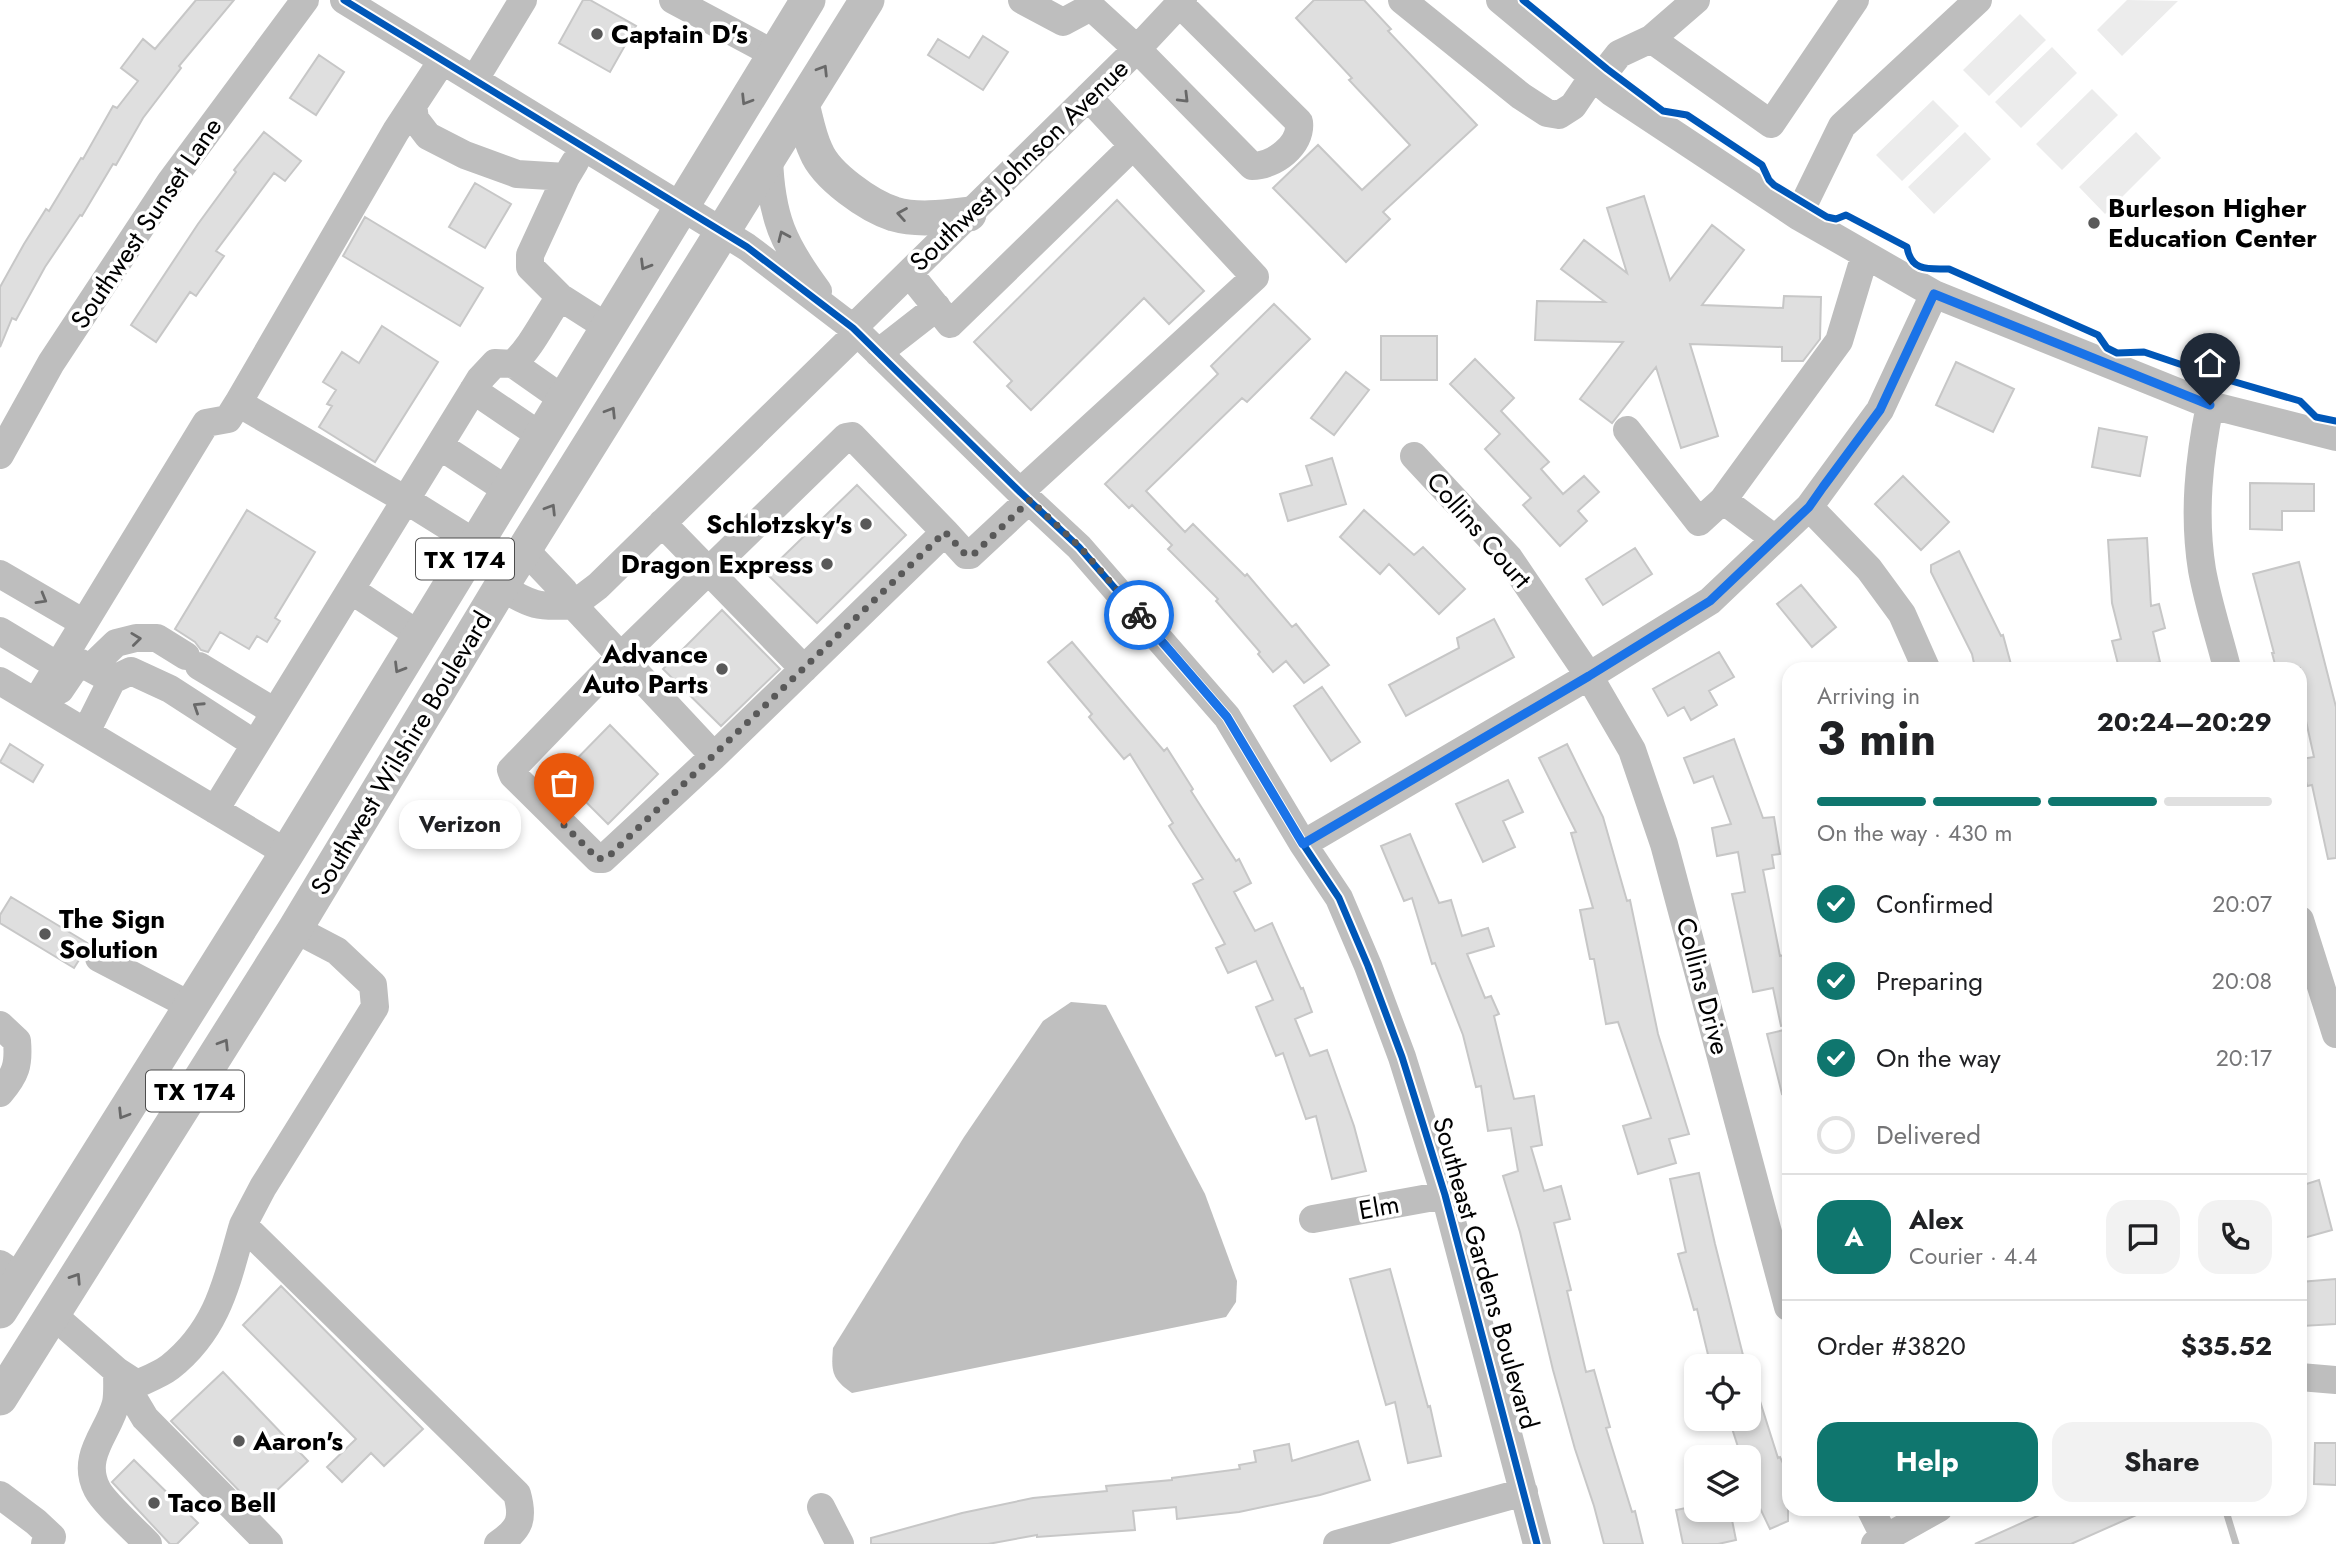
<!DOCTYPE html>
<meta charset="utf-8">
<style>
:root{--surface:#fff;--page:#f2f2f2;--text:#202124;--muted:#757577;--line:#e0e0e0;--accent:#0f766e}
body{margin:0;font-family:Jost,sans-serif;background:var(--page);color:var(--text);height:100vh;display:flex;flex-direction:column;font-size:26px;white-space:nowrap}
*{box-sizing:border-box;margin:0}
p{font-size:23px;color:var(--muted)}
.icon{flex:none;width:38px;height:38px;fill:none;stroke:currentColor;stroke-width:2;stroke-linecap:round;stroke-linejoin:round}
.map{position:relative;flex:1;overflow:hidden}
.details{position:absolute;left:1782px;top:662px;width:525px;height:854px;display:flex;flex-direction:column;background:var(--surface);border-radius:21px;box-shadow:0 4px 10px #0003}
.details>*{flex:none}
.tools{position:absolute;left:1684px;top:1354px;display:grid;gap:14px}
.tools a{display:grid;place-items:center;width:77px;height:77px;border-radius:14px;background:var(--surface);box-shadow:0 4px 10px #0003;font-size:35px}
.pin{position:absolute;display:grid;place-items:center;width:60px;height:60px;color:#fff;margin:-72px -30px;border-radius:50% 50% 50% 0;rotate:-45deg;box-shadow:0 0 7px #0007}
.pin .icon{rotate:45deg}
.courier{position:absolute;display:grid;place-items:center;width:70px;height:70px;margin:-35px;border:5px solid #1a73e8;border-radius:50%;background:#fff;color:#222;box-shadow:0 2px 9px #0007}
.bubble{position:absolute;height:49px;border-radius:21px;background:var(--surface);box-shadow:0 4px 10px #0003;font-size:23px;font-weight:700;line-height:49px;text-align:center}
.summary em{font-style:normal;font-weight:700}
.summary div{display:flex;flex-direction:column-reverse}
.summary{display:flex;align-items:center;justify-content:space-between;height:119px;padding:0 35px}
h1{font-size:46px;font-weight:700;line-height:52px}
.bar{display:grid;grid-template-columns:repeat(4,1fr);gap:10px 7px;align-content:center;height:84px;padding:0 35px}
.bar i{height:9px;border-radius:5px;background:var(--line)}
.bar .current{background:var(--accent)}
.bar p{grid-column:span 4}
.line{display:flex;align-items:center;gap:18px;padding:0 35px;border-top:2px solid var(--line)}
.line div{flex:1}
.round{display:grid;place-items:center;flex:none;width:74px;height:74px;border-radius:21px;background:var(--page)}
ol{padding:0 35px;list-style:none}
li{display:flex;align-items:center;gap:21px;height:77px}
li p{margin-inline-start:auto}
li .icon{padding:7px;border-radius:50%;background:var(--accent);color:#fff;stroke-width:4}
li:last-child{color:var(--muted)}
li i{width:38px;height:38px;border:4px solid var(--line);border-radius:50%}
.action{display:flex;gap:14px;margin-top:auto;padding:14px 35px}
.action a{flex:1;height:80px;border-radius:21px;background:var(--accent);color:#fff;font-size:28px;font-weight:700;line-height:80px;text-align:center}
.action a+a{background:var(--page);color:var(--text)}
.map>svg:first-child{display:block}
</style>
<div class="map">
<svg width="2336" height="1544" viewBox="0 0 2336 1544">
<rect width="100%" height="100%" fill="#fff"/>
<!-- green -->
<path fill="#ececec" d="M2127,0L2178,1L2122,56L2097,30Z
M2020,14L2046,40L1989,96L1963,70Z
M2052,47L2077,73L2021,128L1995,102Z
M2092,89L2118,115L2062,170L2036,144Z
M1933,100L1959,126L1902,181L1876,155Z
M1965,132L1991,159L1934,214L1908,187Z
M2136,132L2161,158L2105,214L2079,187Z"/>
<!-- water -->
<path fill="#bfbfbf" d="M1071,1002L1106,1005L1205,1194L1237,1281L1236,1302L1226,1317L852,1393C832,1379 831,1372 833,1348L964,1137L1043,1021Z"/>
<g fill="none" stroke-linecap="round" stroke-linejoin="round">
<!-- stream -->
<path stroke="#bfbfbf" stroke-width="7" d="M2225,1508L2236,1544"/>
</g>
<!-- building -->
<path fill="#dfdfdf" stroke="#c7c7c7" stroke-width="2" d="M196,0H234L179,66L181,68L143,118L116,165L113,164L82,216L80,215L45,267L16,320L12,318L0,347V287L24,244L46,209L49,211L81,158L83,159L113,106L117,108L138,81L121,68L143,39L155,49Z
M583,0H590L636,26L610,72L559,43Z
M1314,0H1364L1391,29L1388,31L1477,125L1383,212L1390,219L1346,262L1273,188L1318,145L1362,190L1410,145L1349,80L1352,78L1296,18Z
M983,36L1008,52L983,90L928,55L938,39L969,58Z
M319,55L344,72L316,115L290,98Z
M264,132L301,161L285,181L274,173L216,251L224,256L196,296L190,292L156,342L131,325L198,224L236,172L234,170Z
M475,183L511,204L485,248L449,227Z
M1644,196L1670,280L1712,225L1744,250L1702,305L1783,308L1784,296L1821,297L1820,339L1803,361H1782V347L1690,344L1718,436L1681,448L1656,367L1612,423L1580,399L1623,342L1535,340L1537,301L1605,302L1561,269L1584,240L1627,273L1607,208Z
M1117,200L1204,291L1169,324L1144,298L1031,410L1007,386L1012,381L974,342Z
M365,217L483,288L460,326L343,256Z
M1274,304L1310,339L1247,402L1242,398L1146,491L1185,532L1193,524L1245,576L1247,574L1292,627L1296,624L1329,665L1304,683L1286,661L1273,672L1258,654L1260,652L1216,601L1218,599L1168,549L1172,545L1132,505L1129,508L1105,484L1218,374L1211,366Z
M382,326L438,362L375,462L319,427L332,406L327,404L336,390L323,382L342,352L359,363Z
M1381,336H1437V380H1381Z
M1475,359L1514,398L1501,411L1549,462L1541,469L1563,494L1584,476L1599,492L1578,511L1587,521L1560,546L1523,505L1531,498L1485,449L1500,434L1450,384Z
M1956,362L2014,389L1993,432L1936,405Z
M1346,372L1369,390L1334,435L1311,418Z
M2099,428L2147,437L2140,476L2092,467Z
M1332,458L1346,504L1288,521L1280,494L1312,485L1306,466Z
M1903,476L1949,522L1921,550L1875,504Z
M2250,483L2314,484V511H2282V530L2250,529Z
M857,485L906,535L817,623L766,573Z
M247,510L315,552L275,618L280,621L267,642L257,636L249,649L220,632L208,652L201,650L195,642L175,629Z
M1364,510L1414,555L1423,547L1465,589L1439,614L1389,564L1380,574L1340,537Z
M2147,538L2151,606L2159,604L2165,628L2153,632L2160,662L2133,668H2119L2112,641L2121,639L2112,603L2108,540Z
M1635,548L1652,574L1603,605L1586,579Z
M1959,551L2001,636L2003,635L2012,668H1975L1972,654L1931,572V565Z
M2299,562L2336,707V858L2328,859L2312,785L2307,786L2301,759L2314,757L2300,694V668H2276L2272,653H2274L2253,574Z
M1801,585L1836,627L1812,647L1777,604Z
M722,610L780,669L721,726L663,669Z
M1494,619L1514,657L1406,716L1389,685L1459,648L1457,638Z
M1072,642L1164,751L1167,748L1193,789L1191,791L1236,861L1239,859L1251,883L1234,892L1255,931L1272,923L1301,989L1303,988L1312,1012L1295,1019L1310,1056L1327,1050L1354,1126L1366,1171L1332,1179L1316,1116L1306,1119L1283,1053L1276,1056L1256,1007L1273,1000L1256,961L1228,973L1216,948L1225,944L1193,884L1203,879L1169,826L1173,823L1130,754L1124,759L1089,717L1092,714L1048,662Z
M1719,652L1734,677L1709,691L1717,705L1691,720L1684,707L1668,716L1653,689Z
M1322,687L1360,742L1331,761L1294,706Z
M610,725L658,774L608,824L560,776Z
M1734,739L1763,818L1774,817L1780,854L1772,855L1774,868L1763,870L1780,956L1788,954V1025L1781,1026L1773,988L1753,992L1732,894L1745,892L1738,852L1717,856L1712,828L1731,824L1713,776L1694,783L1684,758Z
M10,744L43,765L33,782L0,762Z
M1567,744L1603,817L1627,901L1630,900L1658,1034L1689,1134L1669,1139L1676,1163L1638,1174L1623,1126L1651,1118L1618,1022L1606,1024L1594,959H1590L1580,910L1593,908L1571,833L1576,832L1539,758Z
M1508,780L1523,812L1503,821L1515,847L1483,862L1456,804Z
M1410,834L1439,903L1451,900L1462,936L1488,928L1494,946L1467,954L1485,998L1491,996L1499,1014L1494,1016L1514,1099L1534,1096L1542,1145L1531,1147L1544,1191L1561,1186L1570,1219L1554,1223L1571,1290L1567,1291L1586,1372L1594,1370L1610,1427L1606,1428L1632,1512L1635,1511L1643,1544H1604L1594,1506L1575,1449L1553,1370L1520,1232L1503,1176L1518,1171L1511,1128L1488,1131L1481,1086L1476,1087L1463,1035L1435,963L1432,964L1412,898L1404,901L1381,846Z
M11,897L89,944L74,968L0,923V915Z
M1788,1029V1093L1782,1094L1767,1034Z
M1699,1173L1715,1244L1746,1367H1711L1697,1309L1694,1310L1678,1254L1686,1252L1670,1179Z
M2319,1180L2332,1230L2300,1239V1186Z
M1390,1269L1428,1407L1430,1406L1441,1456L1408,1463L1395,1402L1386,1405L1350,1279Z
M2336,1279V1324L2302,1326L2300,1282Z
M281,1286L423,1429L384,1466L371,1453L342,1482L327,1467L356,1439L243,1325Z
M223,1372L308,1461L257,1509L171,1421Z
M1748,1376H1752L1778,1458L1780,1457L1788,1474V1521L1770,1529L1748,1483V1447L1739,1450L1729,1419H1748Z
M1358,1441L1370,1480L1320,1495L1239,1512L1177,1519L1176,1507L1133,1511L1135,1530L1037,1537V1535L988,1544H871V1538L962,1513L1033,1498L1107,1491L1106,1486L1172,1480V1478L1240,1469L1239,1465L1256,1462L1254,1451L1289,1444L1292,1461Z
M2315,1443H2336V1485L2314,1484Z
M134,1460L198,1523L177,1544H170L112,1482Z
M1696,1506V1510H1730L1736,1540L1718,1544H1683L1676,1510Z
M2055,1508H2152L2071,1544H1975Z"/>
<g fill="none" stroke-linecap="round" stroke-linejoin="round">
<!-- minor -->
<path stroke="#bebebe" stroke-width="28" d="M344,0L747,247L853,328L1020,492L1079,547L1227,717L1303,844L1339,898L1368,966L1402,1057L1445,1195L1537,1544
M673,0L774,54
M1022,0L1063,22L1091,7L1137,49L1252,166C1274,166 1302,145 1299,122L1180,4
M1402,0L1521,96L1547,113L1559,115L1573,106L1592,78
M1500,0L1611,92L1798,216L1934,294L2210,405L2336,437
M1651,39L1771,124L1855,0
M475,79L523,0
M1597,82L1619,54L1651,39L1696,0
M413,105L415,119L428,136L465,155L517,174L566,177L575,162
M769,158C771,217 783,244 818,291
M1798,216L1842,126L1978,0
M909,273L950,324L1133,146
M560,297L607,327
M853,328L1137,49L1183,0
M878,353L937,307
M513,364L563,399
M473,390L541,436
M238,403L406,500L475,543
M2210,405C2199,459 2193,514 2202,570C2208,603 2219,636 2227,668
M1627,430L1699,522L1723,500
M440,446L507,490
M0,455L51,363L171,181L305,0
M1414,456L1509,558L1589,676L1632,750L1664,844L1788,1307
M1020,492L1255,277L1088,97
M1809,507L1869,569L1902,614L1926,668
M662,523L804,669
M945,532L966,555H970L1029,500
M1775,539L1723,500L1839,341L1865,255
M0,574L84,623
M501,587C530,605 539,608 573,605L564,591L525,550
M351,590L419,635
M0,631L58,666
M199,666L275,712
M91,667L116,643L136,638H157L186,656
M112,680L131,671L170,689L255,744
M0,681L287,853
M60,690L79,662L112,680L86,732
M36,702L206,423L228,419L238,403L396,131L442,61
M714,756L603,859H598L513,775L511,770L621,656L846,437L852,436L945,532L714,756L573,605L598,586L858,332
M215,810L480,379L495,363L513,364C533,345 544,319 560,297L530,267V255L566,177
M1303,844L1589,676L1710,601L1809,507L1880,410L1934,294
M2300,920L2336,1034
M295,929L337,951L373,985L375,1007L263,1187L243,1225L517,1494C524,1519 520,1529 498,1544
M99,958L191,1006
M0,1025L17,1041C19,1065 16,1074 0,1093
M1313,1219L1445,1195
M0,1264L20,1278
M53,1315L117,1371L137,1384C148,1379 161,1374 170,1367C219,1328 227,1280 243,1225
M117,1371L145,1418L269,1544
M117,1371C117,1381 118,1393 116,1403C109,1432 80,1456 97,1489C104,1503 136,1531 148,1544
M2300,1377L2336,1380
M0,1495L36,1522L52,1537L45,1544
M821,1507L840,1544
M1870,1508L1885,1538
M1337,1544L1524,1492
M1875,1544L1939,1508"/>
<!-- major -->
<path stroke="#bebebe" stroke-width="35" d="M802,104C806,119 809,137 816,151C826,176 869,206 894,214C918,221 945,217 969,214
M0,1311L287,853L808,0
M0,1398L295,929L501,587L867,0"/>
<!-- cycleway casing -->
<g stroke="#fff" stroke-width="11">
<path id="cycleway" d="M344,0L747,247L853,328L1020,492L1079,547L1227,717L1303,844L1339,898L1368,966L1402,1057L1445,1195L1537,1544
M1523,0L1607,69L1663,111L1687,115L1762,165L1769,180L1774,185L1827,217L1836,219L1846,215L1907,247C1911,272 1929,269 1949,269L2098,335L2107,348L2117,353L2144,352L2218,377L2300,401L2316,417L2336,421"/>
</g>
<!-- cycleway -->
<use href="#cycleway" stroke="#0057b8" stroke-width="7"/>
</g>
<!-- one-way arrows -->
<defs><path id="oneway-chevron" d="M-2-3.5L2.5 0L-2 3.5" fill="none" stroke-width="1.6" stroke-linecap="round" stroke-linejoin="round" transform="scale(1.75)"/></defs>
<g stroke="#686868">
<use href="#oneway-chevron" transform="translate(823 70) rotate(-58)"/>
<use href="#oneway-chevron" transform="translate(1184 98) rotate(45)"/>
<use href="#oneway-chevron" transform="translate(746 100) rotate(122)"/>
<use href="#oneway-chevron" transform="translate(902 214) rotate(-170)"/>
<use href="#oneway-chevron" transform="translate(783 236) rotate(-114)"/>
<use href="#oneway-chevron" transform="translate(645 265) rotate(121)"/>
<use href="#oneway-chevron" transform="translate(611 412) rotate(-58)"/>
<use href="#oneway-chevron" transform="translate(551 509) rotate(-58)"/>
<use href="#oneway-chevron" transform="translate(42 599) rotate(30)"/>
<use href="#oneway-chevron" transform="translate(136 639) rotate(-7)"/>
<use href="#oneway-chevron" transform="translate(399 668) rotate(121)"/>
<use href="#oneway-chevron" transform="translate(198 707) rotate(-147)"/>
<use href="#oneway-chevron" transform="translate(224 1044) rotate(-58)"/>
<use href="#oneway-chevron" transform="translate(123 1114) rotate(122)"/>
<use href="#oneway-chevron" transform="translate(76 1278) rotate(-57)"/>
</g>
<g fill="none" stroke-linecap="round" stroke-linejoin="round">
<!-- done -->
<path stroke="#595959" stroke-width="7" stroke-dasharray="0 12.6" d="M564,825L598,859L608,857L945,532L966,555L974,554L1030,500L1080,547L1139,615"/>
<!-- route -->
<path stroke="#1a73e8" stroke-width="9" d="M1139,615L1227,717L1303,844L1589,676L1710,601L1809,507L1823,487L1880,410L1934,294L2210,405"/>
</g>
<!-- markers -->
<g fill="#595959" stroke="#fff" stroke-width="2.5">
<circle cx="597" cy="34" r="7"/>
<circle cx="2094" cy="223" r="7"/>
<circle cx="866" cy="524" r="7"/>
<circle cx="827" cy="564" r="7"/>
<circle cx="722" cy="669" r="7"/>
<circle cx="45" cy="934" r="7"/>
<circle cx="239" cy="1441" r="7"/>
<circle cx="154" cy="1503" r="7"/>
</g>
<g text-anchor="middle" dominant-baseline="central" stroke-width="7" stroke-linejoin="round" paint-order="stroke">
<!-- shield labels -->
<g fill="#fff" stroke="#4c4c4c" stroke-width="2">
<rect x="416" y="538.5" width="98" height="41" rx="5"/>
<rect x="146" y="1070.5" width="98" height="41" rx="5"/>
</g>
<g font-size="24" font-weight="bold" fill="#000">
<text x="465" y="559">TX 174</text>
<text x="195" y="1091">TX 174</text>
</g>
<!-- poi labels -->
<g font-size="26" font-weight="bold" fill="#000" stroke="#fff" text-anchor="start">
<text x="611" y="34">Captain D's</text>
<text x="2108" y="208">Burleson Higher<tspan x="2108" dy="30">Education Center</tspan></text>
<text x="852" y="524" text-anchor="end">Schlotzsky's</text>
<text x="813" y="564" text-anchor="end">Dragon Express</text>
<text x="708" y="654" text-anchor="end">Advance<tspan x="708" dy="30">Auto Parts</tspan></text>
<text x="59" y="919">The Sign<tspan x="59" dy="30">Solution</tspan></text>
<text x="253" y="1441">Aaron's</text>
<text x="168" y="1503">Taco Bell</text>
</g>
<!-- street labels -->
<g font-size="26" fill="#000" stroke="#fff">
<text transform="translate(1019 165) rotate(-44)">Southwest Johnson Avenue</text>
<text transform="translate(146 223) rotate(-56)">Southwest Sunset Lane</text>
<text transform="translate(1479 530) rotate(49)">Collins Court</text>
<text transform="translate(401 753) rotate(-59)">Southwest Wilshire Boulevard</text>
<text transform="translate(1703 986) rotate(75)">Collins Drive</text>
<text transform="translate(1379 1207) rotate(-10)">Elm</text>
<text transform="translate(1486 1273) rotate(74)">Southeast Gardens Boulevard</text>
</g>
</g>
</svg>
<div class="tools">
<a><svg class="icon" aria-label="locate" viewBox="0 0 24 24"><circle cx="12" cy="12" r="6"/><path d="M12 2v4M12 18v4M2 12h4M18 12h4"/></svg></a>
<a><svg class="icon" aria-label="layers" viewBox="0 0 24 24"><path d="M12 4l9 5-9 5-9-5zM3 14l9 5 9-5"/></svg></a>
</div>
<div class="pin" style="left:564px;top:825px;background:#ea580c"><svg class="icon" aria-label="bag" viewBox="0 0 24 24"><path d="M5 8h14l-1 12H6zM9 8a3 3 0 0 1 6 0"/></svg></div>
<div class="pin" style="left:2210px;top:405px;background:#1f2937"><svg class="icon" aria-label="home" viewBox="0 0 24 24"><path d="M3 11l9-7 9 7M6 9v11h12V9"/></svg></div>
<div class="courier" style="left:1139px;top:615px"><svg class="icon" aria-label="bike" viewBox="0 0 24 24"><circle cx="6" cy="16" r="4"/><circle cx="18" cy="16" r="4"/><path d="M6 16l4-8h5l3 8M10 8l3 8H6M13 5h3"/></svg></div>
<div class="bubble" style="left:399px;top:800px;width:122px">Verizon</div>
<section class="details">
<div class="summary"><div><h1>3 min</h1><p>Arriving in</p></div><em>20:24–20:29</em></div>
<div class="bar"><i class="current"></i><i class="current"></i><i class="current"></i><i></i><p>On the way · 430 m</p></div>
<ol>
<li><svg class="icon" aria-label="check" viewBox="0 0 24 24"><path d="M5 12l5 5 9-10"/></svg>Confirmed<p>20:07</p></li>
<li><svg class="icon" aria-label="check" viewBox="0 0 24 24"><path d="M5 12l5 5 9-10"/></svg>Preparing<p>20:08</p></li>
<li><svg class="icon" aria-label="check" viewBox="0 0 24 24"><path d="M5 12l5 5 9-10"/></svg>On the way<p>20:17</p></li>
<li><i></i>Delivered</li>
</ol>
<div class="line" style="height:126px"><b class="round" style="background:var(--accent);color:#fff">A</b><div><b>Alex</b><p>Courier · 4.4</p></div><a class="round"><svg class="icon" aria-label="chat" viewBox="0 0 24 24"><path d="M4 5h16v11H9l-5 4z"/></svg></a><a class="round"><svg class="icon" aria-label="phone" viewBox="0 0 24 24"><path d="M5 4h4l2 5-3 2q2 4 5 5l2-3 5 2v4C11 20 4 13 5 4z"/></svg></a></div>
<div class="line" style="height:91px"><div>Order #3820</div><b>$35.52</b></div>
<div class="action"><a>Help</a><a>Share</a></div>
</section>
</div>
